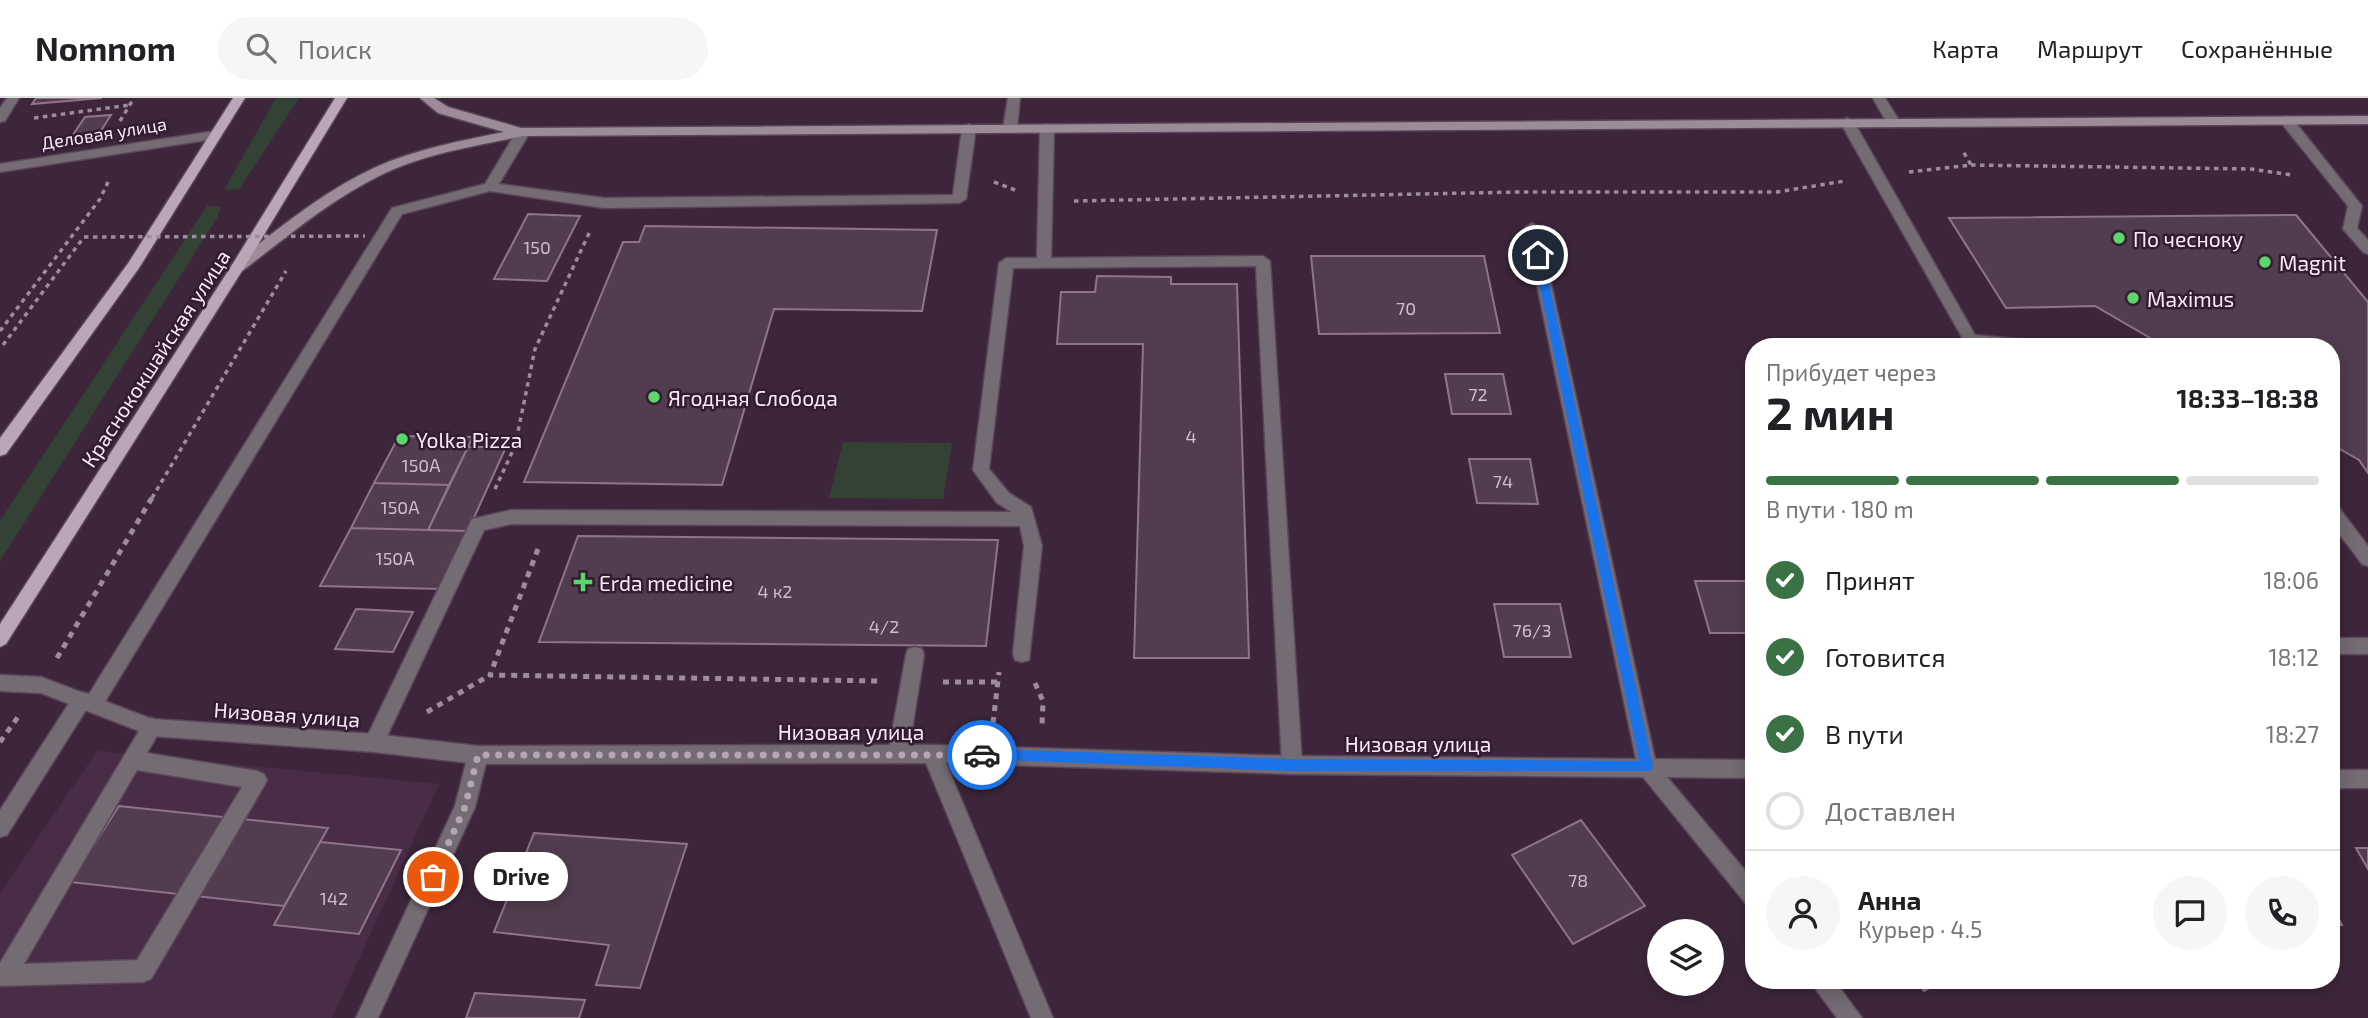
<!DOCTYPE html>
<html lang="ru">
<meta charset="utf-8">
<style>
:root{--surface:#fff;--page:#f6f6f6;--text:#202124;--muted:#757577;--line:#e0e0e0;--accent:#3b7245}
body{margin:0;font-family:"Exo 2",sans-serif;background:var(--page);color:var(--text);height:100vh;display:flex;flex-direction:column;font-size:26px;white-space:nowrap}
*{box-sizing:border-box;margin:0}
p{font-size:23px;color:var(--muted)}
.icon{flex:none;width:38px;height:38px;fill:none;stroke:currentColor;stroke-width:2;stroke-linecap:round;stroke-linejoin:round}
.map{position:relative;flex:1;overflow:hidden}
.drawer{position:absolute;left:1745px;top:240px;width:595px;height:651px;display:flex;flex-direction:column;background:var(--surface);border-radius:28px;box-shadow:0 4px 18px #0003}
.drawer>*{flex:none}
.controls{position:absolute;left:1647px;top:821px;display:grid;gap:14px}
.controls a{display:grid;place-items:center;width:77px;height:77px;border-radius:50%;background:var(--surface);box-shadow:0 4px 18px #0003;font-size:35px}
.pin{position:absolute;display:grid;place-items:center;width:60px;height:60px;color:#fff;margin:-30px;border:4px solid #fff;border-radius:50%;box-shadow:0 2px 7px #0007}
.courier{position:absolute;display:grid;place-items:center;width:70px;height:70px;margin:-35px;border:5px solid #1a73e8;border-radius:50%;background:#fff;color:#222;box-shadow:0 2px 9px #0007}
.bubble{position:absolute;height:49px;border-radius:24px;background:var(--surface);box-shadow:0 4px 18px #0003;font-size:23px;font-weight:700;line-height:49px;text-align:center}
.head em{font-style:normal;font-weight:700}
.head div{display:flex;flex-direction:column-reverse}
.head{display:flex;align-items:center;justify-content:space-between;height:119px;padding:0 21px}
h1{font-size:46px;font-weight:700;line-height:52px}
.bar{display:grid;grid-template-columns:repeat(4,1fr);gap:10px 7px;align-content:center;height:84px;padding:0 21px}
.bar i{height:9px;border-radius:5px;background:var(--line)}
.bar .on{background:var(--accent)}
.bar p{grid-column:span 4}
.line{display:flex;align-items:center;gap:18px;padding:0 21px;border-top:2px solid var(--line)}
.line div{flex:1}
.round{display:grid;place-items:center;flex:none;width:74px;height:74px;border-radius:37px;background:var(--page)}
ol{padding:0 21px;list-style:none}
li{display:flex;align-items:center;gap:21px;height:77px}
li p{margin-inline-start:auto}
li .icon{padding:7px;border-radius:50%;background:var(--accent);color:#fff;stroke-width:4}
li:last-child{color:var(--muted)}
li i{width:38px;height:38px;border:4px solid var(--line);border-radius:50%}
header{display:flex;align-items:center;gap:42px;box-sizing:border-box;height:98px;padding:0 35px;background:var(--surface);border-bottom:2px solid var(--line)}
header strong{font-size:33px}
nav{display:flex;gap:38px;margin-inline-start:auto;font-size:24px}
.search{width:490px;height:63px;background:var(--page);display:flex;align-items:center;gap:18px;box-sizing:border-box;padding:0 24px;border-radius:38px;color:var(--muted);font-size:26px}
.map>svg:first-child{display:block}
</style>
<header>
<strong>Nomnom</strong>
<div class="search"><svg class="icon" aria-label="search" viewBox="0 0 24 24"><circle cx="10" cy="10" r="6"/><path d="M15 15l6 6"/></svg>Поиск</div>
<nav><a>Карта</a><a>Маршрут</a><a>Сохранённые</a></nav>
</header>
<div class="map">
<svg width="2368" height="920" viewBox="0 0 2368 920">
<rect width="100%" height="100%" fill="#3d263b"/>
<!-- built -->
<path fill="#492d47" d="M97,653L439,686L332,920H0V796Z"/>
<!-- green -->
<path fill="#344135" d="M276,0H299L239,91L224,92Z
M207,108L221,109L217,120L0,463V423Z
M843,344L952,345L943,401L829,400Z"/>
<!-- building -->
<path fill="#513d4f" stroke="#8f748c" stroke-width="2" d="M36,0H102L32,6Z
M111,17L97,39L70,41L85,19Z
M528,116L580,118L547,183L494,181Z
M2296,117L2368,204V375L2359,362L2331,346V248H2164L2095,208L2006,210L1949,120Z
M645,128L937,132L922,213L774,211L722,387L524,384L623,144H639Z
M1311,158H1484L1500,235L1319,236Z
M1097,178L1171,179V186H1237L1249,560H1134L1143,246H1057L1061,194H1095Z
M1445,276H1503L1511,316H1452Z
M399,338L473,339L449,387L374,385Z
M468,349H506L468,433L428,432Z
M1469,361H1530L1538,406L1477,405Z
M374,385L449,387L428,432L351,430Z
M351,430L468,433L441,491L320,488Z
M578,438L998,442L986,548L539,544Z
M1695,483H1754V535H1710Z
M1494,506H1560L1571,559H1504Z
M356,511L413,514L393,554L335,551Z
M119,708L328,730L284,808L70,784Z
M1581,722L1645,808L1573,846L1512,757Z
M534,735L687,746L640,890L596,887L609,847L494,834Z
M320,744L401,752L359,836L274,827Z
M2356,750H2368V771Z
M2331,807L2342,827H2331Z
M1915,882H1943L1924,893Z
M475,895L585,902L579,920H466Z"/>
<g fill="none" stroke-linecap="round" stroke-linejoin="round">
<!-- lane casing -->
<g stroke="#5b4559" stroke-width="3">
<path id="lane" d="M7,0H19L5,23L0,24V10Z
M1873,0H1885L1900,24L1898,27H1888Z
M2286,18L2291,19L2362,108L2357,130L2368,142V156L2363,154L2343,131L2348,108L2279,22Z
M1847,20L1854,24L1975,237L2036,243L2041,244L2043,248H1967L1840,24Z
M969,26L976,30L966,101L959,105L604,110L490,93L402,116L100,612L93,614L86,612L7,737L0,739V712L75,596L82,594L89,596L392,110L485,86L518,31L523,30L530,34L499,86L604,100L953,97L962,30Z
M1047,26L1054,30L1051,160L1263,158L1270,163L1302,667L1299,673L1292,676L1285,673L1282,667L1256,168L1013,170L989,371L1009,395L1031,409L1042,448L1029,562L1022,564L1015,562L1013,556L1024,448L1020,428L511,426L484,432L381,651L374,654L367,651L364,645L472,421L511,412L1012,414L997,405L973,372L999,165L1006,160H1037L1040,30Z
M2331,405L2337,407L2368,448V468L2362,466L2331,425Z
M2331,540H2368V556H2331Z
M915,549L922,551L924,557L908,656L905,662L898,665L891,662L888,656L906,557L908,551Z
M152,620L159,623L162,629L147,655L257,673L264,676L267,682L264,688L151,881L143,884L0,888V865L145,623ZM137,672L242,689L137,862L24,866Z
M478,648L485,651L488,657L475,709L378,920H356L455,708L468,657L471,651Z"/>
</g>
<!-- street casing -->
<g stroke="#5b4559" stroke-width="3">
<path id="street" d="M1008,0H1020L1017,30L1010,34L1003,30Z
M215,33L220,34V40L0,74V66Z
M1532,125L1539,130L1655,661L1754,662V680L1667,679L1754,783V810L1747,807L1643,679L1292,676L946,665L1053,920H1031L926,665L478,666L374,654L152,638L41,595L0,593V577L41,579L152,621L374,636L478,648L932,647L1292,658L1636,661L1525,130Z
M2331,672H2368V690H2331Z
M1809,882H1834L1862,920H1837Z"/>
</g>
<!-- secondary casing -->
<g stroke="#5b4559" stroke-width="3">
<path id="secondary" d="M420,0H434L448,9L521,30L2368,18V26L523,38C476,48 427,55 383,76C331,101 287,139 242,173H232L230,170L232,167C277,132 322,94 374,70C415,51 461,43 504,34L438,15Z"/>
</g>
<!-- primary casing -->
<g stroke="#5b4559" stroke-width="3">
<path id="primary" d="M233,0H245L139,170L6,356L0,358V340L129,164Z
M335,0H347L242,173L6,546L0,549V526L232,167Z"/>
</g>
<!-- path-far1 -->
<path stroke="#9e8b9c" stroke-width="3.5" stroke-dasharray="4.5 4.5" stroke-linecap="butt" d="M34,20L130,7
M120,23L134,0
M1971,67L2251,71L2292,77
M1909,74L1971,67L1963,53
M994,84L1015,92
M1074,103L1519,94H1777L1845,83
M0,233L100,101L109,82
M3,247L84,139
M495,391L515,348L535,251L591,131
M152,400L286,173"/>
<!-- path -->
<path stroke="#9e8b9c" stroke-width="5" stroke-dasharray="6 6" stroke-linecap="butt" d="M538,451L490,577L878,583
M57,560L153,398
M943,584H998
M1035,585L1043,603L1042,627
M427,614L490,577
M993,625L999,574
M0,644L18,619"/>
<!-- lane -->
<use href="#lane" fill="#756b74" fill-rule="evenodd"/>
<!-- street -->
<use href="#street" fill="#756b74" fill-rule="evenodd"/>
<!-- secondary -->
<use href="#secondary" fill="#9c8c9a" fill-rule="evenodd"/>
<!-- primary -->
<use href="#primary" fill="#baa6b8" fill-rule="evenodd"/>
<!-- path-bridge -->
<path stroke="#9e8b9c" stroke-width="3.5" stroke-dasharray="4.5 4.5" stroke-linecap="butt" d="M84,139L365,138"/>
</g>
<!-- route -->
<path fill="#1a73e8" d="M1538,154L1543,157L1653,669L1651,673H1292L977,661L975,657L982,651L1292,661L1639,663L1533,157Z"/>
<g fill="none" stroke-linecap="round" stroke-linejoin="round">
<!-- done -->
<path stroke="#b7a5b5" stroke-width="7" stroke-dasharray="0 12.6" d="M433,779L465,709L478,657H982"/>
</g>
<!-- markers -->
<g fill="#5dd56d" stroke="#321c31" stroke-width="2.5">
<circle cx="2119" cy="140" r="7"/>
<circle cx="2265" cy="164" r="7"/>
<circle cx="2133" cy="200" r="7"/>
<circle cx="654" cy="299" r="7"/>
<circle cx="402" cy="341" r="7"/>
<path d="M579.5 473.5h7v7h7v7h-7v7h-7v-7h-7v-7h7z"/>
</g>
<g text-anchor="middle" dominant-baseline="central" stroke-width="5" stroke-linejoin="round" paint-order="stroke">
<!-- far-street labels -->
<g font-size="18" fill="#f8e9f6" stroke="#321c31">
<text transform="translate(104 35) rotate(-9)">Деловая улица</text>
</g>
<!-- number labels -->
<g font-size="18" fill="#cebecc">
<text x="537" y="149">150</text>
<text x="1406" y="210">70</text>
<text x="1478" y="296">72</text>
<text x="1191" y="338">4</text>
<text x="421" y="367">150А</text>
<text x="1503" y="383">74</text>
<text x="400" y="409">150А</text>
<text x="395" y="460">150А</text>
<text x="775" y="493">4 к2</text>
<text x="884" y="528">4/2</text>
<text x="1532" y="532">76/3</text>
<text x="1578" y="782">78</text>
<text x="334" y="800">142</text>
</g>
<!-- poi labels -->
<g font-size="21" fill="#f8e9f6" stroke="#321c31" text-anchor="start">
<text x="2133" y="140">По чесноку</text>
<text x="2279" y="164">Magnit</text>
<text x="2147" y="200">Maximus</text>
<text x="668" y="299">Ягодная Слобода</text>
<text x="416" y="341">Yolka Pizza</text>
<text x="599" y="484">Erda medicine</text>
</g>
<!-- street labels -->
<g font-size="21" fill="#f8e9f6" stroke="#321c31">
<text transform="translate(155 260) rotate(-57)">Краснококшайская улица</text>
<text transform="translate(287 616) rotate(4)">Низовая улица</text>
<text x="851" y="633">Низовая улица</text>
<text x="1418" y="645">Низовая улица</text>
</g>
</g>
</svg>
<div class="controls">
<a><svg class="icon" aria-label="layers" viewBox="0 0 24 24"><path d="M12 4l9 5-9 5-9-5zM3 14l9 5 9-5"/></svg></a>
</div>
<div class="pin" style="left:433px;top:779px;background:#ea580c"><svg class="icon" aria-label="bag" viewBox="0 0 24 24"><path d="M5 8h14l-1 12H6zM9 8a3 3 0 0 1 6 0"/></svg></div>
<div class="pin" style="left:1538px;top:157px;background:#1f2937"><svg class="icon" aria-label="home" viewBox="0 0 24 24"><path d="M3 11l9-7 9 7M6 9v11h12V9"/></svg></div>
<div class="courier" style="left:982px;top:657px"><svg class="icon" aria-label="car" viewBox="0 0 24 24"><path d="M5 17H2v-5l4-1 3-4h7l3 4 3 1v5h-3M9 17h6M6 11h13"/><circle cx="7" cy="17" r="2"/><circle cx="17" cy="17" r="2"/></svg></div>
<div class="bubble" style="left:474px;top:754px;width:94px">Drive</div>
<section class="drawer">
<div class="head"><div><h1>2 мин</h1><p>Прибудет через</p></div><em>18:33–18:38</em></div>
<div class="bar"><i class="on"></i><i class="on"></i><i class="on"></i><i></i><p>В пути · 180 m</p></div>
<ol>
<li><svg class="icon" aria-label="check" viewBox="0 0 24 24"><path d="M5 12l5 5 9-10"/></svg>Принят<p>18:06</p></li>
<li><svg class="icon" aria-label="check" viewBox="0 0 24 24"><path d="M5 12l5 5 9-10"/></svg>Готовится<p>18:12</p></li>
<li><svg class="icon" aria-label="check" viewBox="0 0 24 24"><path d="M5 12l5 5 9-10"/></svg>В пути<p>18:27</p></li>
<li><i></i>Доставлен</li>
</ol>
<div class="line" style="height:126px"><a class="round"><svg class="icon" aria-label="person" viewBox="0 0 24 24"><circle cx="12" cy="8" r="4"/><path d="M4 21q1-7 8-7t8 7"/></svg></a><div><b>Анна</b><p>Курьер · 4.5</p></div><a class="round"><svg class="icon" aria-label="chat" viewBox="0 0 24 24"><path d="M4 5h16v11H9l-5 4z"/></svg></a><a class="round"><svg class="icon" aria-label="phone" viewBox="0 0 24 24"><path d="M5 4h4l2 5-3 2q2 4 5 5l2-3 5 2v4C11 20 4 13 5 4z"/></svg></a></div>
</section>
</div>
